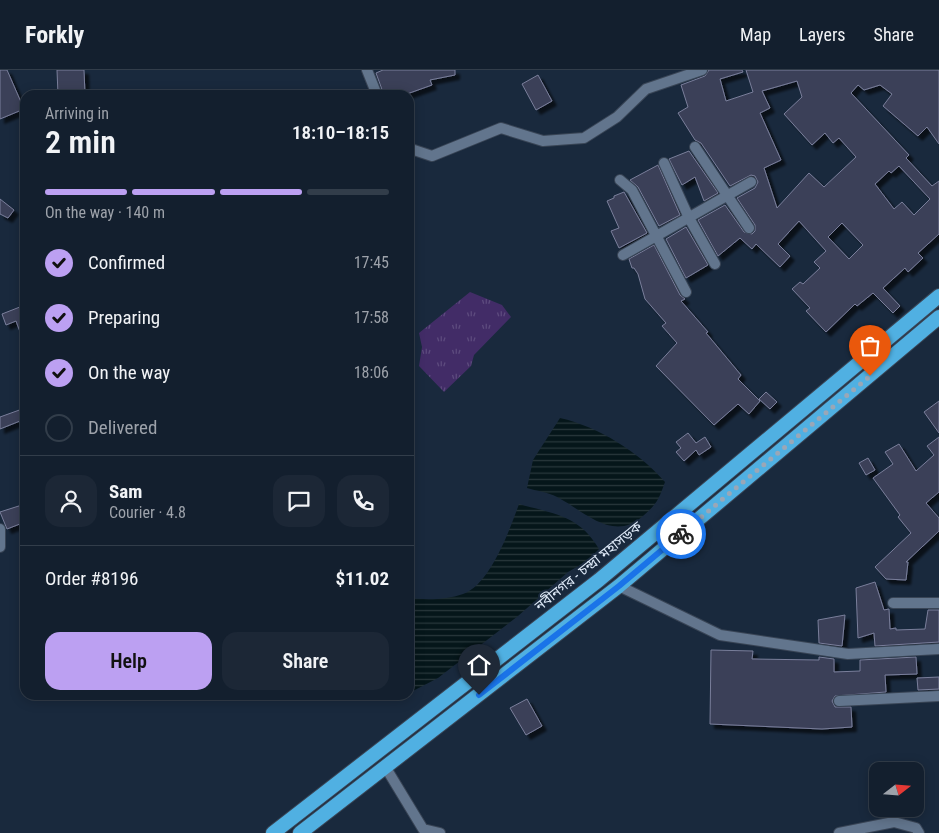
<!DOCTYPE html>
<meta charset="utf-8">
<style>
:root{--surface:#131f2e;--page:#1c2736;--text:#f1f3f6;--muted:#9da2aa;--line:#323d4a;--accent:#bca0f2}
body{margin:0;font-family:"Roboto Condensed","Noto Sans Bengali",sans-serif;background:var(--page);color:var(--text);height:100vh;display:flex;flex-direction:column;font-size:19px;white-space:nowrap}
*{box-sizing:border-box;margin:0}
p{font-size:16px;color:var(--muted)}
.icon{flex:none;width:28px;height:28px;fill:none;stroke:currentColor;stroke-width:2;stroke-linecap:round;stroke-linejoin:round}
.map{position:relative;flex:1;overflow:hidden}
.drawer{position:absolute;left:20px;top:20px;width:394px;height:610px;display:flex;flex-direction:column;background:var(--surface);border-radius:15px;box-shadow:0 2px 12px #0003,0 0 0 1px var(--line)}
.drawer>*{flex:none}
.needle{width:32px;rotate:73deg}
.buttons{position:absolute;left:869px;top:692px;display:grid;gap:10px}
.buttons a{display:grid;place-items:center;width:55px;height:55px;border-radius:10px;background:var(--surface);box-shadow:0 2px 12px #0003,0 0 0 1px var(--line);font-size:25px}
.pin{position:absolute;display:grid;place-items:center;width:42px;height:42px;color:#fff;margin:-51px -21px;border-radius:50% 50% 50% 0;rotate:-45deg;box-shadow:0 0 5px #0007}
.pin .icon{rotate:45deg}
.courier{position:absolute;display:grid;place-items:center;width:50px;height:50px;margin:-25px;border:4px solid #1a73e8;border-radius:50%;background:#fff;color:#222;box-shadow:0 1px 6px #0007}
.headline em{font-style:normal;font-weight:600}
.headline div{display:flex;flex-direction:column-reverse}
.headline{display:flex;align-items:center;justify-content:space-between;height:85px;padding:0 25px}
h1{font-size:32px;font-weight:600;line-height:38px}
.bar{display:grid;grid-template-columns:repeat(4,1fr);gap:8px 5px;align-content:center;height:60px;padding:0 25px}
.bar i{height:6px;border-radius:4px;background:var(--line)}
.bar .selected{background:var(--accent)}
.bar p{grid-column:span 4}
.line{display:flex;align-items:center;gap:12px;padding:0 25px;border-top:1px solid var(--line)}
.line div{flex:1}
.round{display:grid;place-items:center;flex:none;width:52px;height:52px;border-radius:15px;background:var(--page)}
ol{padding:0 25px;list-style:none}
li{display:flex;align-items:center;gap:15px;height:55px}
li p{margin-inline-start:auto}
li .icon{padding:5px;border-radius:50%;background:var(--accent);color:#111;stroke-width:4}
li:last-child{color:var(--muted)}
li i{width:28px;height:28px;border:2px solid var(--line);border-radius:50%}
.button{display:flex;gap:10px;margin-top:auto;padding:10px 25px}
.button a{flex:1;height:58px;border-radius:15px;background:var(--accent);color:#111;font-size:20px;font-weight:600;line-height:58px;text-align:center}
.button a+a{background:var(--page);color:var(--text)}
header{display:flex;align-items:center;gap:30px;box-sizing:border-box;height:70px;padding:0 25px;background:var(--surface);border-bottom:1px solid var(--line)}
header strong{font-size:24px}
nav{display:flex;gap:28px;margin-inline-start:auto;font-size:18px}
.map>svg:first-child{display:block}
</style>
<header>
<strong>Forkly</strong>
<nav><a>Map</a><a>Layers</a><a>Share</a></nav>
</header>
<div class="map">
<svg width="939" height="763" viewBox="0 0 939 763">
<defs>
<pattern id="park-tufts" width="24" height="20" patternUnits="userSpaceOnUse" patternTransform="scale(1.25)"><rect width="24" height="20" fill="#422c67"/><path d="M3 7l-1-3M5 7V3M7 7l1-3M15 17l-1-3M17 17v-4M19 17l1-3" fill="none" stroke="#5d4b7e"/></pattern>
<pattern id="water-rules" width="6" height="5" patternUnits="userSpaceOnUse" patternTransform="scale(1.25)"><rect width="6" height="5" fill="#05161a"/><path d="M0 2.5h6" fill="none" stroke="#29383c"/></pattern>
<filter id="shadow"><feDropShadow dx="4.5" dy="4.5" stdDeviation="1" flood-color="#0009"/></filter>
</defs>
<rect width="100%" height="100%" fill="#19293d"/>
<!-- park -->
<path fill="url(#park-tufts)" d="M470,222L502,235L511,247L474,285L471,296L444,322L419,296L422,277L419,263Z"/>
<!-- water -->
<path fill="url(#water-rules)" d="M560,348C599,357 639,382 665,412C659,429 657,434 643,446C613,473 584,441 557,427C548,422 536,421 527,418L533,390Z
M519,434C554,444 579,445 599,479L587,491L568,502L518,546L438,608L409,623V528C426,530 446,530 463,524C490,515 510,459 519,434Z"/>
<!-- building -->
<path fill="#3b3f58" stroke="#7a7f9b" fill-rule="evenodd" filter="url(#shadow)" d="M0,0H7L24,39L0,49Z
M57,0H84L85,25H58Z
M383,0H455V5L430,10L432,15L404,25H384L376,3Z
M709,0H742L743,2L720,9L726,31L753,22L746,0H939V74L927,57L918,66L883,36L892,24L880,15L864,20L858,15L851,23L909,85L906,88L932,116L939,111V164L918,183L923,188L908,202L905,198L883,218L900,236L893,243L873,223L857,236L855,234L826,262L806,241L810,238L792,219L800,212L803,214L820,198L814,192L826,181L799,151L778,174L790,186L780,197L756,174L752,179L740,168L718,186L698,150L725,135L744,162L752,164L755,161V155L737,128L755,118L758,112L755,106L751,105L730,116L701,73L695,70L678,43L688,37L681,15L705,6ZM797,11L802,27L784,44L812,75L825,63L833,73L839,68L856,87L824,117L809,103L777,138L764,98L781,90L760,43L770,38L762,21ZM899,96L930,129L914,145L902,132L894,139L875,114L889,101L891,103ZM842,153L863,175L849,189L828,167Z
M538,5L552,31L536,40L522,14Z
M689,81L718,123L704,131L695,107L682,115L669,89Z
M658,95L680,145L659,156L638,117L630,110Z
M624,122L647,163L619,178L611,161L619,158L607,131L614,128V126Z
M0,129L14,140L8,148L0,144Z
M686,157L708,195L686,208L666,169Z
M654,175L680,225L685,229L681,231L708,262L706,263L741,305L738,309L760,331L749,344L738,334L714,355L656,296L677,273L662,256L666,253L645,229L638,204L634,198H632L629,189Z
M25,235V273H24L16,251L6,255L2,244Z
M766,322L777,332L770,339L759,329Z
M939,331V363L924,342Z
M25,338V349L0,359V347Z
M688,363L696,373L705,367L711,377L699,385L696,380L684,391L676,382L681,378L676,372Z
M939,367V422L926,433L939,448V461L906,492H908L906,510L886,509L875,497L911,463L898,447L900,445L873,408L893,394L885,382L899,374L916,401L934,385L927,376Z
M868,388L875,400L866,405L859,393Z
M25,434V452L7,459L0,442Z
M875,512L884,540L889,539L890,559L896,558V560L925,559L928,540H939V572L875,576L874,563L858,568L856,518Z
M845,545L842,576L819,573L818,550Z
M711,580L753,581L752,589L819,590V587L834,589V602L860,601V590L916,587L917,604L885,605L886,622L835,626L832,631L835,637H851L852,657L822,659L710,654Z
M939,607V619L918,620L917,608Z
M527,629L542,656L526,665L510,638Z"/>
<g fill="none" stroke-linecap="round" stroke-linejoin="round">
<!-- minor casing -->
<g stroke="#394556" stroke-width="12">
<path id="minor" d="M367,0L377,25
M409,76L411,79L432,86L501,58L543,71L584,68L617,47L646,19L702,0
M695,77L749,158
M664,93L689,148L715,194
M620,110L632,120L686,222
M623,185L751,112
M0,459V477
M619,516L720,565L848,584L939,579
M893,533H939
M839,631L939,626
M386,698L423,759L440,763
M839,763L894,752L916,758L919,763"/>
</g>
<!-- trunk casing -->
<g stroke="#394556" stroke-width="16">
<path id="trunk" d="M273,763L599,510L939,226
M300,763L619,516L939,247"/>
</g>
<!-- minor -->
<use href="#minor" stroke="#62758d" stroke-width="10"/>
<!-- trunk -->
<use href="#trunk" stroke="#50b0e2" stroke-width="14"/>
</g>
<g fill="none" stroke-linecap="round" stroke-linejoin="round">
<!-- done -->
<path stroke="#9aa7b7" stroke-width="5" stroke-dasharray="0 9" d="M681,464L870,306"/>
<!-- route -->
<path stroke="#1a73e8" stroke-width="6" d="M479,625L619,516L681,464"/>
</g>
<g text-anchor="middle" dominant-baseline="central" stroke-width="4" stroke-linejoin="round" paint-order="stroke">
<!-- street labels -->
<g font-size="14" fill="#e0ebf9" stroke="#19293d">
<text transform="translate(588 496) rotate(-39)">নবীনগর - চন্দ্রা মহাসড়ক</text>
</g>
</g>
</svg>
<div class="buttons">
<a><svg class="needle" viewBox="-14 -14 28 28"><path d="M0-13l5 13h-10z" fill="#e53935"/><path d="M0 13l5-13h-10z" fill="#9da2aa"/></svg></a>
</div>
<div class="pin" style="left:870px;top:306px;background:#ea580c"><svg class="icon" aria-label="bag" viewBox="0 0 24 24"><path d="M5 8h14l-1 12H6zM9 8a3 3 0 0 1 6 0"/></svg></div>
<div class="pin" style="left:479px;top:625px;background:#1f2937"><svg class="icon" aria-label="home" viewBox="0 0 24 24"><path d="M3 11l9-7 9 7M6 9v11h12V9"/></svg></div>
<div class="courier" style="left:681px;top:464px"><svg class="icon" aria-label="bike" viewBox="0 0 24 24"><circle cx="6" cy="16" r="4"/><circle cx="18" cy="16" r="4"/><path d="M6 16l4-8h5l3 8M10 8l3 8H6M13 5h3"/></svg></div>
<section class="drawer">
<div class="headline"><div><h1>2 min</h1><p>Arriving in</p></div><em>18:10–18:15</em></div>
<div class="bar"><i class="selected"></i><i class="selected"></i><i class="selected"></i><i></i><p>On the way · 140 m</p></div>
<ol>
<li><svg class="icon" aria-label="check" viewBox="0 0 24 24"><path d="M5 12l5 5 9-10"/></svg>Confirmed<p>17:45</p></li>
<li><svg class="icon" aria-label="check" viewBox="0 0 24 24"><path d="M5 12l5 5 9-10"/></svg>Preparing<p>17:58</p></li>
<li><svg class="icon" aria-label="check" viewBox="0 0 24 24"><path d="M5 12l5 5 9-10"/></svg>On the way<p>18:06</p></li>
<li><i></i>Delivered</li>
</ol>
<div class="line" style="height:90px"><a class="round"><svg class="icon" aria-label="person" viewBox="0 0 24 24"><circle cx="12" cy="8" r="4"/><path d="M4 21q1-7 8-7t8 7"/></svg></a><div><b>Sam</b><p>Courier · 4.8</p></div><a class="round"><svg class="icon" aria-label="chat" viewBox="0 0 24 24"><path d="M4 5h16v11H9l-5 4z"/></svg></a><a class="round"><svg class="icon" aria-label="phone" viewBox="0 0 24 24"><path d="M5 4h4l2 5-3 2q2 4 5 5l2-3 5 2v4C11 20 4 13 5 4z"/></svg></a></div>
<div class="line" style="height:65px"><div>Order #8196</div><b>$11.02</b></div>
<div class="button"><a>Help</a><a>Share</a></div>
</section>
</div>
